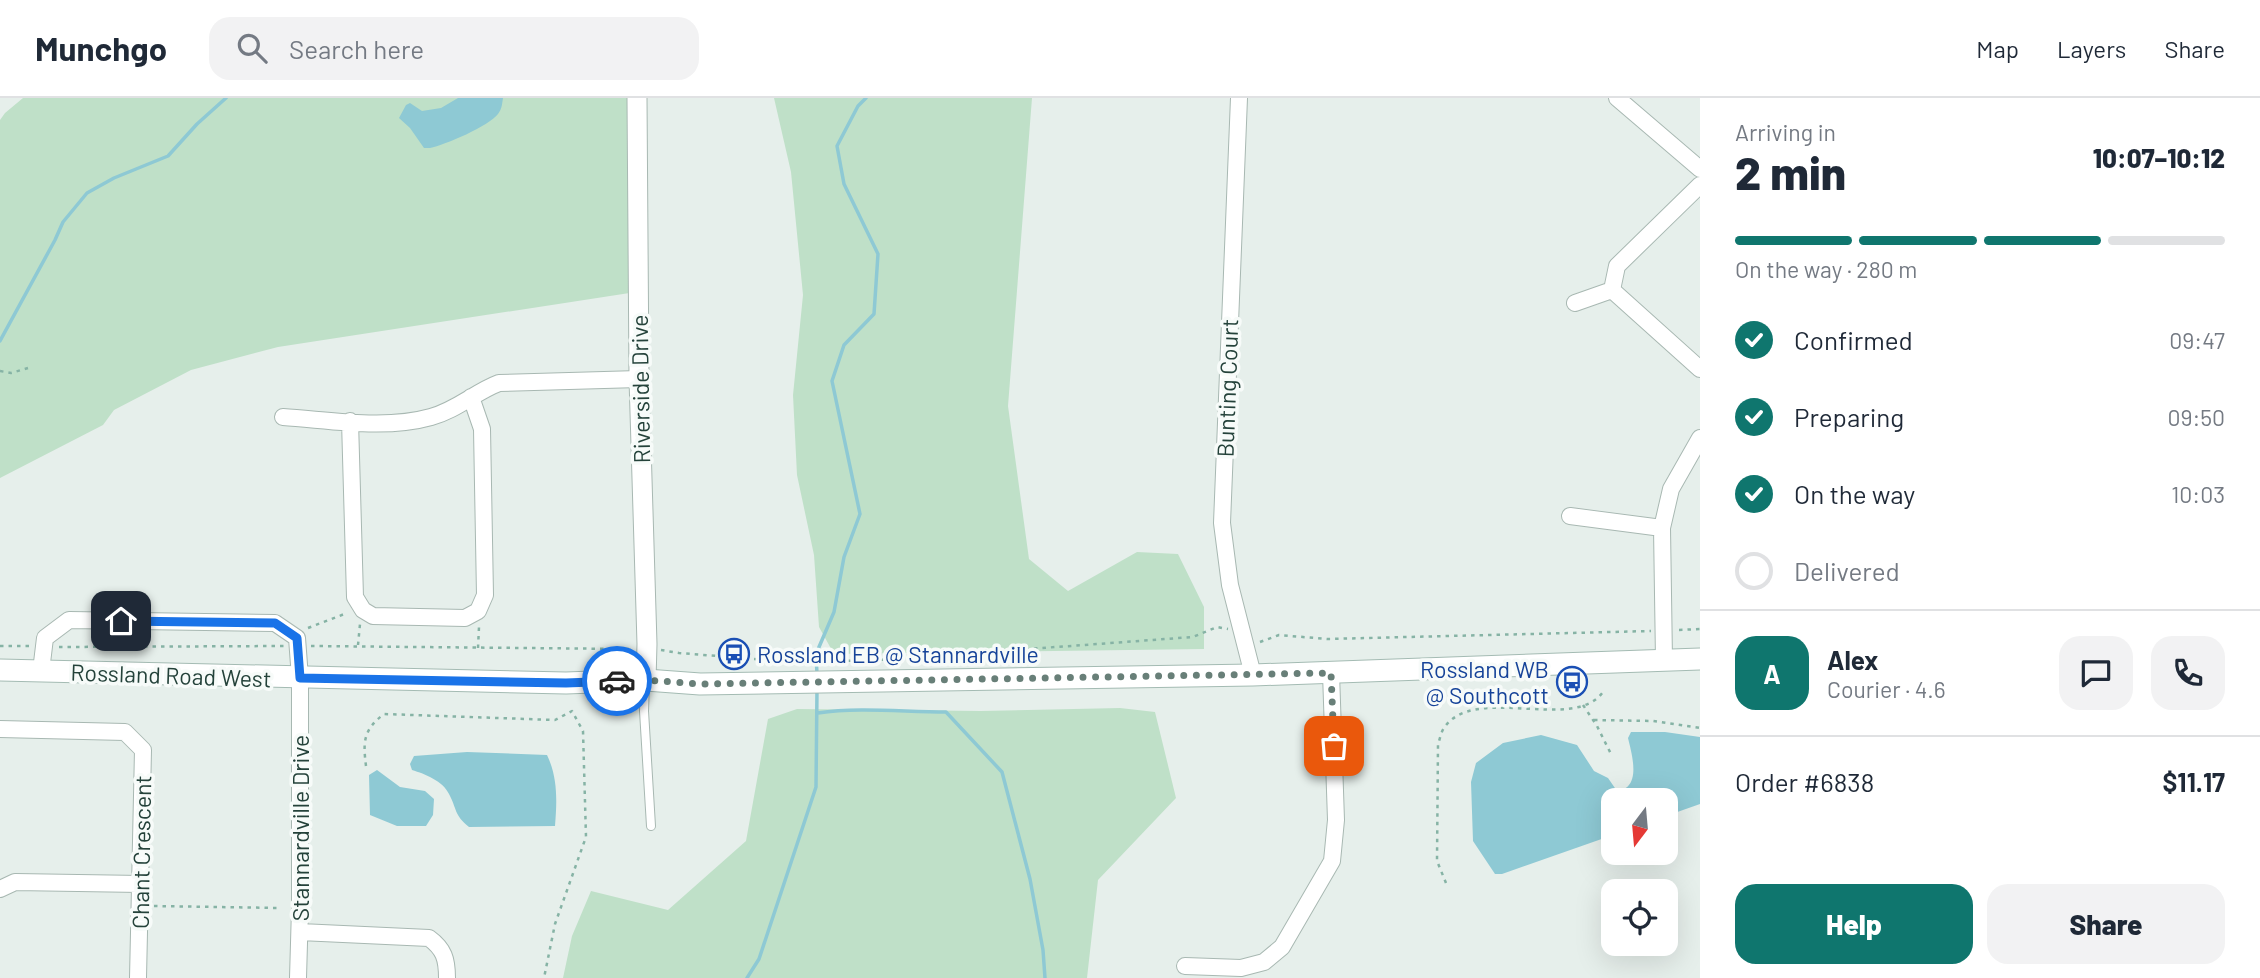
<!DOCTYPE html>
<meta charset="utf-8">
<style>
:root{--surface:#fff;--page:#f2f2f3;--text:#1f2937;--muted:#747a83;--line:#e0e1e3;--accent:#0f766e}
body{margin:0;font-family:Barlow,sans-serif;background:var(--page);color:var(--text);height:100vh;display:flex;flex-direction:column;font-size:26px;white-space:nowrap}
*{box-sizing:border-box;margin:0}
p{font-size:23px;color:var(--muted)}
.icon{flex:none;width:38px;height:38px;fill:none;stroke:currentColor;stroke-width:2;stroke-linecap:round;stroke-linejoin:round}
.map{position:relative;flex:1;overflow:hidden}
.drawer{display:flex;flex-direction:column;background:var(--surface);width:560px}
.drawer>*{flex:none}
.needle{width:46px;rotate:196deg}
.buttons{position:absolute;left:1601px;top:690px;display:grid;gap:14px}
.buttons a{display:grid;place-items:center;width:77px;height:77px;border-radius:14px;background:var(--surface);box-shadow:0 7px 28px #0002;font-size:35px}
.pin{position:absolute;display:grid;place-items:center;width:60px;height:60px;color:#fff;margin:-30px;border-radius:14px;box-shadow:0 4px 10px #0006}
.courier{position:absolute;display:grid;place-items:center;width:70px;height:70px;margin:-35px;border:5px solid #1a73e8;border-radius:50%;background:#fff;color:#222;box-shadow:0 2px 9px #0007}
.head em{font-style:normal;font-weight:800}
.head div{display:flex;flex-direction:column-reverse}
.head{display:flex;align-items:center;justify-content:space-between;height:119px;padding:0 35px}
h1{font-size:46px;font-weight:800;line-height:52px}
.bar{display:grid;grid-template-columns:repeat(4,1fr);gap:10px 7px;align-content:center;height:84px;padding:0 35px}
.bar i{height:9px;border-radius:5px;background:var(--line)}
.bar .selected{background:var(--accent)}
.bar p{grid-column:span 4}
.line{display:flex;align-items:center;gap:18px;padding:0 35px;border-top:2px solid var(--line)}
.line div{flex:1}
.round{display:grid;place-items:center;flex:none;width:74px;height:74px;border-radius:21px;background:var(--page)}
ol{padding:0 35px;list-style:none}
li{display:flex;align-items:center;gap:21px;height:77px}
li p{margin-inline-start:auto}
li .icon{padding:7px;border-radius:50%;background:var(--accent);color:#fff;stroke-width:4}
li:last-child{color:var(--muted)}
li i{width:38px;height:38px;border:4px solid var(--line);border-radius:50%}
.primary-button{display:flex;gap:14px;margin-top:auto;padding:14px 35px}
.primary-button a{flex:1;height:80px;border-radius:21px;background:var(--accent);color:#fff;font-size:28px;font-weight:800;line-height:80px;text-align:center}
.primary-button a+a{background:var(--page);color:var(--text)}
header{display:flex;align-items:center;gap:42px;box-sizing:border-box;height:98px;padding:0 35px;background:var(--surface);border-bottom:2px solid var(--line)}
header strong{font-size:33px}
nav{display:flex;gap:38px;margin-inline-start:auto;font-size:24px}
.search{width:490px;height:63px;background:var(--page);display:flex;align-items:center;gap:18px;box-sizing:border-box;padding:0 24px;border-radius:21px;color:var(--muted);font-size:26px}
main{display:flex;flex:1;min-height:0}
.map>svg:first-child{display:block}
</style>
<header>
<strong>Munchgo</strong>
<div class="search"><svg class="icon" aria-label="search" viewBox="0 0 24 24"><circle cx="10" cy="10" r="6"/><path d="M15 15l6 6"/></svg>Search here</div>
<nav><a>Map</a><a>Layers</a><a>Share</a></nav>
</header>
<main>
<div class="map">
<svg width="1700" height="880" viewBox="0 0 1700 880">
<rect width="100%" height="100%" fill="#e6efeb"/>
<!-- green -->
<path fill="#bfe0c8" d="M23,0H629L636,194L278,249L191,272L114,312L103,327L0,380V22L5,15Z
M774,0H1032L1008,308L1029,461L1068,493L1137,454L1178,456L1204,509V551L834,556L819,529L814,457L797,377L793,297L803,197L791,74Z
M1120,610L1155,614L1176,700L1098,782L1087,880H563L572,838L591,793L668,812L746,743L768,621L797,611L981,613Z"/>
<!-- water -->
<path fill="#8ec9d4" d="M458,0H503C502,6 502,11 498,16C489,28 445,47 430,50H424L410,30L399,20L406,7L410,5L422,13L441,10Z
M1631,634H1665L1700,639V706L1666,718V702H1614L1613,737L1502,776H1495L1473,743L1471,684L1476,665L1503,645L1541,637L1577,647L1594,673L1608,680L1617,693C1642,690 1632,657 1628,640Z
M467,654L547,657C558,680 557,703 555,728L469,729C454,717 457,711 449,696C443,683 425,676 412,672L410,666L414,658Z
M377,672L400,689L425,693L434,701L433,717L426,728H397L370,717L369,677Z"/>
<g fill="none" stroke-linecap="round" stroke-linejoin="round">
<!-- stream -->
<path stroke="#8ec9d4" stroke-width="3.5" d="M0,243L55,142L63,124L87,95L114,80L168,58L197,26L226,0
M817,576L816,556L834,514L844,459L860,416L832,283L844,247L874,216L878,156L844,86L837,48L858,8L866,0
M818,615C859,609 903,614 946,614L1002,674L1030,781L1043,852L1045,880
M747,880L759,861L816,689L817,591"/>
<!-- service casing -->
<g stroke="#a8b8b2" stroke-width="10">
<path id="service" d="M645,585L644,613L651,728"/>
</g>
<!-- minor casing -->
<g stroke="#a8b8b2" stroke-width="18">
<path id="minor" d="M1239,0L1222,425L1230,487L1253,577
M1617,0L1700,71
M1700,87L1617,168L1612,192L1700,271
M1575,205L1612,192
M283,319C330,322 385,332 431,319C457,312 475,294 499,285L639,281
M350,323L355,499L363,512L373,518L465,520L478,513L485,497L482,331L471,299
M1570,418L1662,430
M1664,562L1662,430L1671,391L1700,340
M41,573L45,540L69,522L275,525L297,540L300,580V810L298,880
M0,631L125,634L143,652L138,880
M0,791L15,784L141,786
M300,834L429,840C444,851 447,861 447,880
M1185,868L1241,870L1264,864L1282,849L1332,763L1336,722L1331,575"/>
</g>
<!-- tertiary casing -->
<g stroke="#a8b8b2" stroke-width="21">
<path id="tertiary" d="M637,0L639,281L647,546L646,582"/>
</g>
<!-- secondary casing -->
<g stroke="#a4bbb3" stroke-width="23">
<path id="secondary" d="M0,572L566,585L646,582L700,586L1253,577L1700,561"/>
</g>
<!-- path -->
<path stroke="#86b3a5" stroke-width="2.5" stroke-dasharray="3.5 5" stroke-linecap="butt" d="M0,273L11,275L28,270
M308,530L347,515
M1679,532L1700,531
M1260,544L1279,537L1327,541L1651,533
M358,547L360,526
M0,548H32
M311,548L630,551
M59,549L284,548
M478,550L479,529
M661,552L679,555L793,564L878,562L1193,539L1217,529L1228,531
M1583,607L1597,628L1612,658
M1594,622L1653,623L1700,630
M366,668C363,644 363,632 384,616L555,622L572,613L583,633L586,739L555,826L544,880
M1446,785L1437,763L1438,646C1440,641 1441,634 1444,630C1474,585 1573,635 1603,594
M154,808L280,810"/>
<!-- service -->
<use href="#service" stroke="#fff" stroke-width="8"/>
<!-- minor -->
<use href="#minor" stroke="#fff" stroke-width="16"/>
<!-- tertiary -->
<use href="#tertiary" stroke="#fff" stroke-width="19"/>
<!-- secondary -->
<use href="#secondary" stroke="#fff" stroke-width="21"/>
</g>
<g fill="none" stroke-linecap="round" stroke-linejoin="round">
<!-- done -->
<path stroke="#687f78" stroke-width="7" stroke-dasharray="0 12.6" d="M617,583L646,582L700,586L1331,575L1334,648"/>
<!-- route -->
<path stroke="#1a73e8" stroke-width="9" d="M121,523L275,525L297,540L300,580L566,585L617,583"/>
</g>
<!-- icons -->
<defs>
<g id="bus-ring" transform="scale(1.575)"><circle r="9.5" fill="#f7fbf9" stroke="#1a4fb4" stroke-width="1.5"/><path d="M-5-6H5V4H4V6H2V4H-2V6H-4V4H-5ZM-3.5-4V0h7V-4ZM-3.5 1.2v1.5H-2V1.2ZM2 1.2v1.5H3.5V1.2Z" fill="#1a4fb4"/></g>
</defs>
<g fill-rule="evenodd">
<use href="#bus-ring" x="734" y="556"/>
<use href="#bus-ring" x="1572" y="584"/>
</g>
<g text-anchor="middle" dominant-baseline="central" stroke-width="7" stroke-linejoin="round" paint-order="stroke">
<!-- street labels -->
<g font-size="23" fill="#24423a" stroke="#f7fbf9">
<text transform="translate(1227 290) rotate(-88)">Bunting Court</text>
<text transform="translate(640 291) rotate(-91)">Riverside Drive</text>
<text transform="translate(171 577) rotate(2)">Rossland Road West</text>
<text transform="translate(300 730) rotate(-90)">Stannardville Drive</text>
<text transform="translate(141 754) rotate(-89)">Chant Crescent</text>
</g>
<!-- transit labels -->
<g font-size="23" fill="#164399" stroke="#f7fbf9" text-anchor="start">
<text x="757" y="556">Rossland EB @ Stannardville</text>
<text x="1549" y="571" text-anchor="end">Rossland WB<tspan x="1549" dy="26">@ Southcott</tspan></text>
</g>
</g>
</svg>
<div class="buttons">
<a><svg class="needle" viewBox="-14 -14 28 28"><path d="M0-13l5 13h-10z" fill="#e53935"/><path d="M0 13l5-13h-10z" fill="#747a83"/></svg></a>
<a><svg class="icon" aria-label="locate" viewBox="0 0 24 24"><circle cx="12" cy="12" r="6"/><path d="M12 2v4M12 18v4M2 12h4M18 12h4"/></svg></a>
</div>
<div class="pin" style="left:1334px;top:648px;background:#ea580c"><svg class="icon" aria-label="bag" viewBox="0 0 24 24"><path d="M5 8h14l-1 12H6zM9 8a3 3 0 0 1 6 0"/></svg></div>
<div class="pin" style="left:121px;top:523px;background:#1f2937"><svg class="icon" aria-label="home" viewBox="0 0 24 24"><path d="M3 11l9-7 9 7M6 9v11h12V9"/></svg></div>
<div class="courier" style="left:617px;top:583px"><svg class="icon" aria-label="car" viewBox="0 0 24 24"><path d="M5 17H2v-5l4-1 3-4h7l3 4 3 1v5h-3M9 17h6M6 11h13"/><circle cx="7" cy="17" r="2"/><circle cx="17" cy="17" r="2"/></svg></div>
</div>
<section class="drawer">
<div class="head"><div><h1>2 min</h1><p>Arriving in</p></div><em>10:07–10:12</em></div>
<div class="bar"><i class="selected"></i><i class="selected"></i><i class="selected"></i><i></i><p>On the way · 280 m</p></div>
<ol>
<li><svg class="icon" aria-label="check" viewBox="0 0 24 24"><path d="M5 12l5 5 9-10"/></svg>Confirmed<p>09:47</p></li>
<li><svg class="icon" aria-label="check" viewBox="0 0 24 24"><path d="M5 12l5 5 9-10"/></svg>Preparing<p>09:50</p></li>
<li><svg class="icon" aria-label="check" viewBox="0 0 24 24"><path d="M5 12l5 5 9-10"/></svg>On the way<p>10:03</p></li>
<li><i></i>Delivered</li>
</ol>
<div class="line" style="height:126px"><b class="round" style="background:var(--accent);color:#fff">A</b><div><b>Alex</b><p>Courier · 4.6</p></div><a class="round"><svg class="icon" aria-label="chat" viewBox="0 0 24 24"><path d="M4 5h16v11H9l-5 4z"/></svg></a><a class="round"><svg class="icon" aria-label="phone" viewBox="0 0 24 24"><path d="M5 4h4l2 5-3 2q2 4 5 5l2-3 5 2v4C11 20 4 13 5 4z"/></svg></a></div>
<div class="line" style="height:91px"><div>Order #6838</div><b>$11.17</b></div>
<div class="primary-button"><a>Help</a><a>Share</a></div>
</section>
</main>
